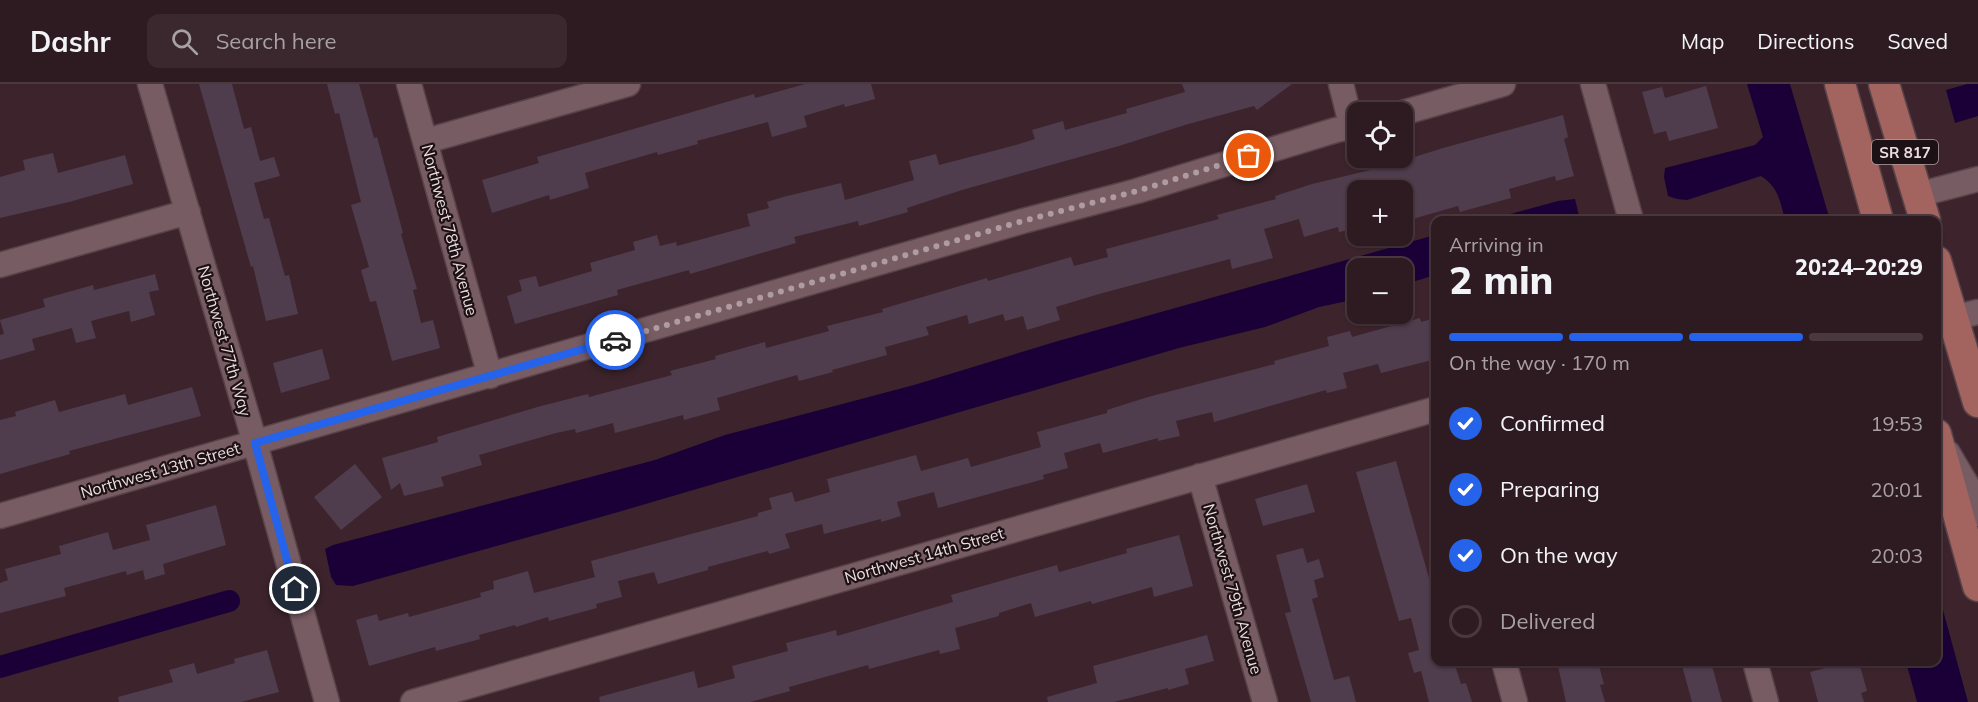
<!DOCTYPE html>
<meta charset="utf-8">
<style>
:root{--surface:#2e1b21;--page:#3a282e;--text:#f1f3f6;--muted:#a7a1a5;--line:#49393f;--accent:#2563eb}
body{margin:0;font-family:Mulish,sans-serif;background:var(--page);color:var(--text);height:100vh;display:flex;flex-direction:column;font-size:22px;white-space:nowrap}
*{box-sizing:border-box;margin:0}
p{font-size:20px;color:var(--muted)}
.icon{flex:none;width:33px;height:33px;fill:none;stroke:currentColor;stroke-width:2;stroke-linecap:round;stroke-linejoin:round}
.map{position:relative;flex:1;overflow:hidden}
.panel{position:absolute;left:1431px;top:132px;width:510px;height:450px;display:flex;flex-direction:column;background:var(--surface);border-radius:12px;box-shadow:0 2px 4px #0004,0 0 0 2px var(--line)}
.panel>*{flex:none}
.tools{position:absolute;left:1347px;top:18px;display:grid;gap:12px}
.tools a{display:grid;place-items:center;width:66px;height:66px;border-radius:12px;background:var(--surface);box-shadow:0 2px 4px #0004,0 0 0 2px var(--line);font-size:30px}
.pin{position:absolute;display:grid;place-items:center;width:51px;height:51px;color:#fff;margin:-26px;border:3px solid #fff;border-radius:50%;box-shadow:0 2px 6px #0007}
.courier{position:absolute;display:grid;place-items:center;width:60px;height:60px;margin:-30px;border:4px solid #2563eb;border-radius:50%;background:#fff;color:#222;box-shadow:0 2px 8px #0007}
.overview em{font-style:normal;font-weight:800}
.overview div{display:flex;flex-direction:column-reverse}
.overview{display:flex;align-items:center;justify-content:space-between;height:102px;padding:0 18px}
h1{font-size:39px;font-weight:800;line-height:45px}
.bar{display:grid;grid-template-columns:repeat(4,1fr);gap:9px 6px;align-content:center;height:72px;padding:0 18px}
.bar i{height:8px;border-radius:4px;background:var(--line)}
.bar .current{background:var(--accent)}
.bar p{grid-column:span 4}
ol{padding:0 18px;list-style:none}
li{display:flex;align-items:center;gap:18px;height:66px}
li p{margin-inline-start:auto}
li .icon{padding:6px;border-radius:50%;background:var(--accent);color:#fff;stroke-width:4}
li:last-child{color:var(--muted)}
li i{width:33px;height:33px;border:3px solid var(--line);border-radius:50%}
header{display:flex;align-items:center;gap:36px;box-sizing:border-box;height:84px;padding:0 30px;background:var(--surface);border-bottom:2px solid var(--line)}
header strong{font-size:28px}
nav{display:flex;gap:33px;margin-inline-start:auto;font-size:21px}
.search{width:420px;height:54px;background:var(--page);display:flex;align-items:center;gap:15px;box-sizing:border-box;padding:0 21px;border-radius:12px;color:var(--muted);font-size:22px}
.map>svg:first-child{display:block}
</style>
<header>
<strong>Dashr</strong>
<div class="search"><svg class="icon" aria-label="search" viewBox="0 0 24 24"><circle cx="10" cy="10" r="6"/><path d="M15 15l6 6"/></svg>Search here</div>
<nav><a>Map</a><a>Directions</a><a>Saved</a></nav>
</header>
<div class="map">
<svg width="1978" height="618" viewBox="0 0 1978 618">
<rect width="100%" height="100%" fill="#3d242c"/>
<!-- water -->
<path fill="#1a0037" d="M1747,0H1790L1830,136H1785C1780,117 1779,104 1761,92L1687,116L1677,115L1668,112L1664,93L1665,84L1755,61L1763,53Z
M1967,0H1978V32L1955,39L1946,6Z
M1575,115L1580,136H1488L1558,117Z
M1435,151V191L1403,201L1402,184H1358L1357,215L1319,223L1265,243L1179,264L608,431L353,502L336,501L331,493L325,465L333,461L655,376L725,351L914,301L1058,257Z
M1937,504L1968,618H1917L1906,578H1936Z"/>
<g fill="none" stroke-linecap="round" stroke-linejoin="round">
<!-- canal -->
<path stroke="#1a0037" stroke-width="22" d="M0,583L229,517"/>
</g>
<!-- building -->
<path fill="#4f3c4d" d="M199,0H232L244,45L251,43L260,77L274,73L280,92L254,99L264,135L269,134L285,192L289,191L298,230L266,237L253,182L251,183Z
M327,0H359L374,54L377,53L403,149L401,150L417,205L413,206L421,239L433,236L440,264L392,277L376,217L370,218L361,186L369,183L351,121L361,118L339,29L335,30Z
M805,0H871L875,15L845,23L844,20L804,32L807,43L772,53L768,38L697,57L698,60L658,71L657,68L585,89L589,104L550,116L549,111L492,129L482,96L539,79L537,73L754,10L755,14Z
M1182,0H1292L1257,26L1254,22L1185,41L1119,62L962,106L907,124L908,128L859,142L858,137L794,153L796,159L690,190L689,186L617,206L618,211L515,240L507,212L522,207L519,196L536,192L539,203L592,187L590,179L635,166L633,158L657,151L660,162L676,158L677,162L750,142L747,130L769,124L767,118L783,113L841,99L845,116L914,96L909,77L936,70L939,81L1016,61L1035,55L1032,46L1063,37L1065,46L1127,29L1126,25L1185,8Z
M1706,2L1718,44L1669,57L1666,47L1654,50L1642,8L1662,3L1665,14Z
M1563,31L1568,53L1564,55L1574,92L1556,97L1555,92L1509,105L1511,114L1460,128L1458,122L1402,138V106H1358V144L1339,148L1338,143L1304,153L1299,135L1264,145L1273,174L1232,185L1230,175L1099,210L1056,223L1060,236L1027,246L1023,232L1005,237L1003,230L969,240L967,231L926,243L929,251L885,263L887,271L832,286L833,288L799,297L797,291L717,314L720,326L684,336L683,331L615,349L613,339L576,349L575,345L556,349L479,371L482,381L441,393L444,402L404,412L400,399L391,406L382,374L438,358L437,353L541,322L588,310L589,313L672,291L670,287L716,275L715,272L765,258L766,264L829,247L827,242L883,228L882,225L987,194L988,197L1071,173L1074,182L1108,173L1106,165L1219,135L1217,131L1276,115L1275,112L1312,100L1383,83L1443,64Z
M53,69L58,89L125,71L133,100L69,118L0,134V93L25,86L23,76Z
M155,190L159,206L149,208L155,231L131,238L129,227L91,237L96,254L76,259L72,244L32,255L35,266L0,276V251L4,250L0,236L45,223L43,215L93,201L94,206Z
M1420,234L1421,238L1436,234V275L1381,289L1378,280L1343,289L1347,304L1327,309L1326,306L1214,338L1212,328L1176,337L1180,352L1158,357V354L1103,369L1100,359L1064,369L1068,384L1043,391L1044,395L938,424L934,408L897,418L901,432L881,438V435L824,450L822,440L785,450L790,464L769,470L768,467L708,483V486L658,500L654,488L618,497L622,513L596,520L597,524L549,537L548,533L516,543L515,541L479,551L480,555L436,567L435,563L369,582L356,536L377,530L379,537L408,529L409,533L481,513L480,509L494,505L493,497L528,487L534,509L595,493L591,477L758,432V429L772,425L769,414L792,408L795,418L830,408L827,395L916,371L921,387L968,374L971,383L1041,363L1037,348L1107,329V326L1148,313L1275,280L1274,277L1329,262L1327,253L1350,247L1352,253Z
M322,265L330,295L281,309L273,279Z
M192,303L201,332L69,367L70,370L0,390V336L16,332L15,328L55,316L59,328L125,310L128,321Z
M1396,377L1436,519V578H1454L1461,600L1466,599L1472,618H1429L1421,587L1414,589L1408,569L1419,566L1411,534L1399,537L1356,388Z
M355,380L382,413L341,446L314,413Z
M1307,400L1315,428L1263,442L1255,415Z
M216,421L226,461L163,480L165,490L145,496L143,486L127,491L126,487L64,504L66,512L0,529V499L8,496L5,485L61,470L59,462L108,448L113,466L150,456L146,441Z
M1179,451L1193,502L1154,513L1152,503L1092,520L1091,517L1035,533L1031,519L999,529V532L955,544L960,565L940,570L939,566L869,585L868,581L789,603L790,607L750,618H600L599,613L694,587L698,604L735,594L732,582L788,567L786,559L836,546L837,552L953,518L951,511L1057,481L1059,488L1127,469L1126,465Z
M1303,464L1307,479L1319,475L1324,493L1314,496L1318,513L1312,515L1334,596L1349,592L1356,618H1311L1285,529L1291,528L1276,471Z
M1207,551L1214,577L1185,585L1189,600L1168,606V604L1114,618H1048L1047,613L1097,599L1093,582Z
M267,566L279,608L241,618H119L118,613L173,598L169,586L194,579L197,590L235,579L234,575Z
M1557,578H1598L1604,600L1600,601L1605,618H1566Z
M1681,578H1711L1722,618H1692Z
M1847,578H1859L1867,607L1861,609L1864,618H1818L1810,588Z"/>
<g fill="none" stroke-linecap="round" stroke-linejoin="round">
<!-- minor casing -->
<g stroke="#584349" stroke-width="27">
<path id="minor" d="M150,0L255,359L327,618
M409,0L490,292
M1341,0L1352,44
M1593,0L1631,136
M1402,29L1503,0
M426,57L628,0
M1917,111L1978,95
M0,181L188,128
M1953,234L1978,228
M1948,369L1971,408L1978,430
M1200,392L1265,618
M0,432L1023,137L1137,107L1336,46L1358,42
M1504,578L1515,618
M1755,578L1766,618
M413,618L1436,325"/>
</g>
<!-- major casing -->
<g stroke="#584349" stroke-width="33">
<path id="major" d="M1840,0L1878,136
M1884,0L1925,136
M1936,177L1978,318
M1936,350L1978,502"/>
</g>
<!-- minor -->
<use href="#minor" stroke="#785c64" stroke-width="24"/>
<!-- major -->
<use href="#major" stroke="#a3635f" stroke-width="30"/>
</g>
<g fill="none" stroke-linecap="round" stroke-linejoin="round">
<!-- done -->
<path stroke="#af9ca1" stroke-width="6" stroke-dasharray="0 10.8" d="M615,256L1023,137L1137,107L1249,72"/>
<!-- route -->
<path stroke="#2563eb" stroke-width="8" d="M295,505L255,359L615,256"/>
</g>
<g text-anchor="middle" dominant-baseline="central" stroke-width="4.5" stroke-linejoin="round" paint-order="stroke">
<!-- shield labels -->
<rect fill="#1c1115" stroke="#ae9fa3" stroke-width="1.5" x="1872" y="56" width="66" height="24" rx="4.5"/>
<g font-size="15" font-weight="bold" fill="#eddce0">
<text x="1905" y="68">SR 817</text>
</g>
<!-- street labels -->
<g font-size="16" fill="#eddce0" stroke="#1c1115">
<text transform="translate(450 146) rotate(75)">Northwest 78th Avenue</text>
<text transform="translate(225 257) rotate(74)">Northwest 77th Way</text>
<text transform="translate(160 386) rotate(-16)">Northwest 13th Street</text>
<text transform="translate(924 471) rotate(-16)">Northwest 14th Street</text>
<text transform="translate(1233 505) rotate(74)">Northwest 79th Avenue</text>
</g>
</g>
</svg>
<div class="tools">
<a><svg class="icon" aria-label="locate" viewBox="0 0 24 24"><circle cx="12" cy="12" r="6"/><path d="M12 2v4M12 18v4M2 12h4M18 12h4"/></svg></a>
<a>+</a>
<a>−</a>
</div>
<div class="pin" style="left:1249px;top:72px;background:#ea580c"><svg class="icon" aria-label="bag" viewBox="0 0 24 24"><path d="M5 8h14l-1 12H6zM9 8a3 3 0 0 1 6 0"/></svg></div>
<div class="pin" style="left:295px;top:505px;background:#1f2937"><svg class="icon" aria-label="home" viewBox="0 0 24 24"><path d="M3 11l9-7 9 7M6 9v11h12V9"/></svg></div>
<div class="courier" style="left:615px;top:256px"><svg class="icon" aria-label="car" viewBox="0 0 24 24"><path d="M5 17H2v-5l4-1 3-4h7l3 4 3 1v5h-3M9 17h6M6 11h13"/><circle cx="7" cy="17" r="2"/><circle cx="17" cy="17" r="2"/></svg></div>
<section class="panel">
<div class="overview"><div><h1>2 min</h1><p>Arriving in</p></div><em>20:24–20:29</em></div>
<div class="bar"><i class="current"></i><i class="current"></i><i class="current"></i><i></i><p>On the way · 170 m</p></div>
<ol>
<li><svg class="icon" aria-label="check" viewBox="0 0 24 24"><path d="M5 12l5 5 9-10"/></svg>Confirmed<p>19:53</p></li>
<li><svg class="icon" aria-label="check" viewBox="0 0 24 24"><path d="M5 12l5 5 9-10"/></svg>Preparing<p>20:01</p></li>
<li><svg class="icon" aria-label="check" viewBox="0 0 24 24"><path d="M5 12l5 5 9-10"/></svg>On the way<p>20:03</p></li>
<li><i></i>Delivered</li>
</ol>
</section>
</div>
